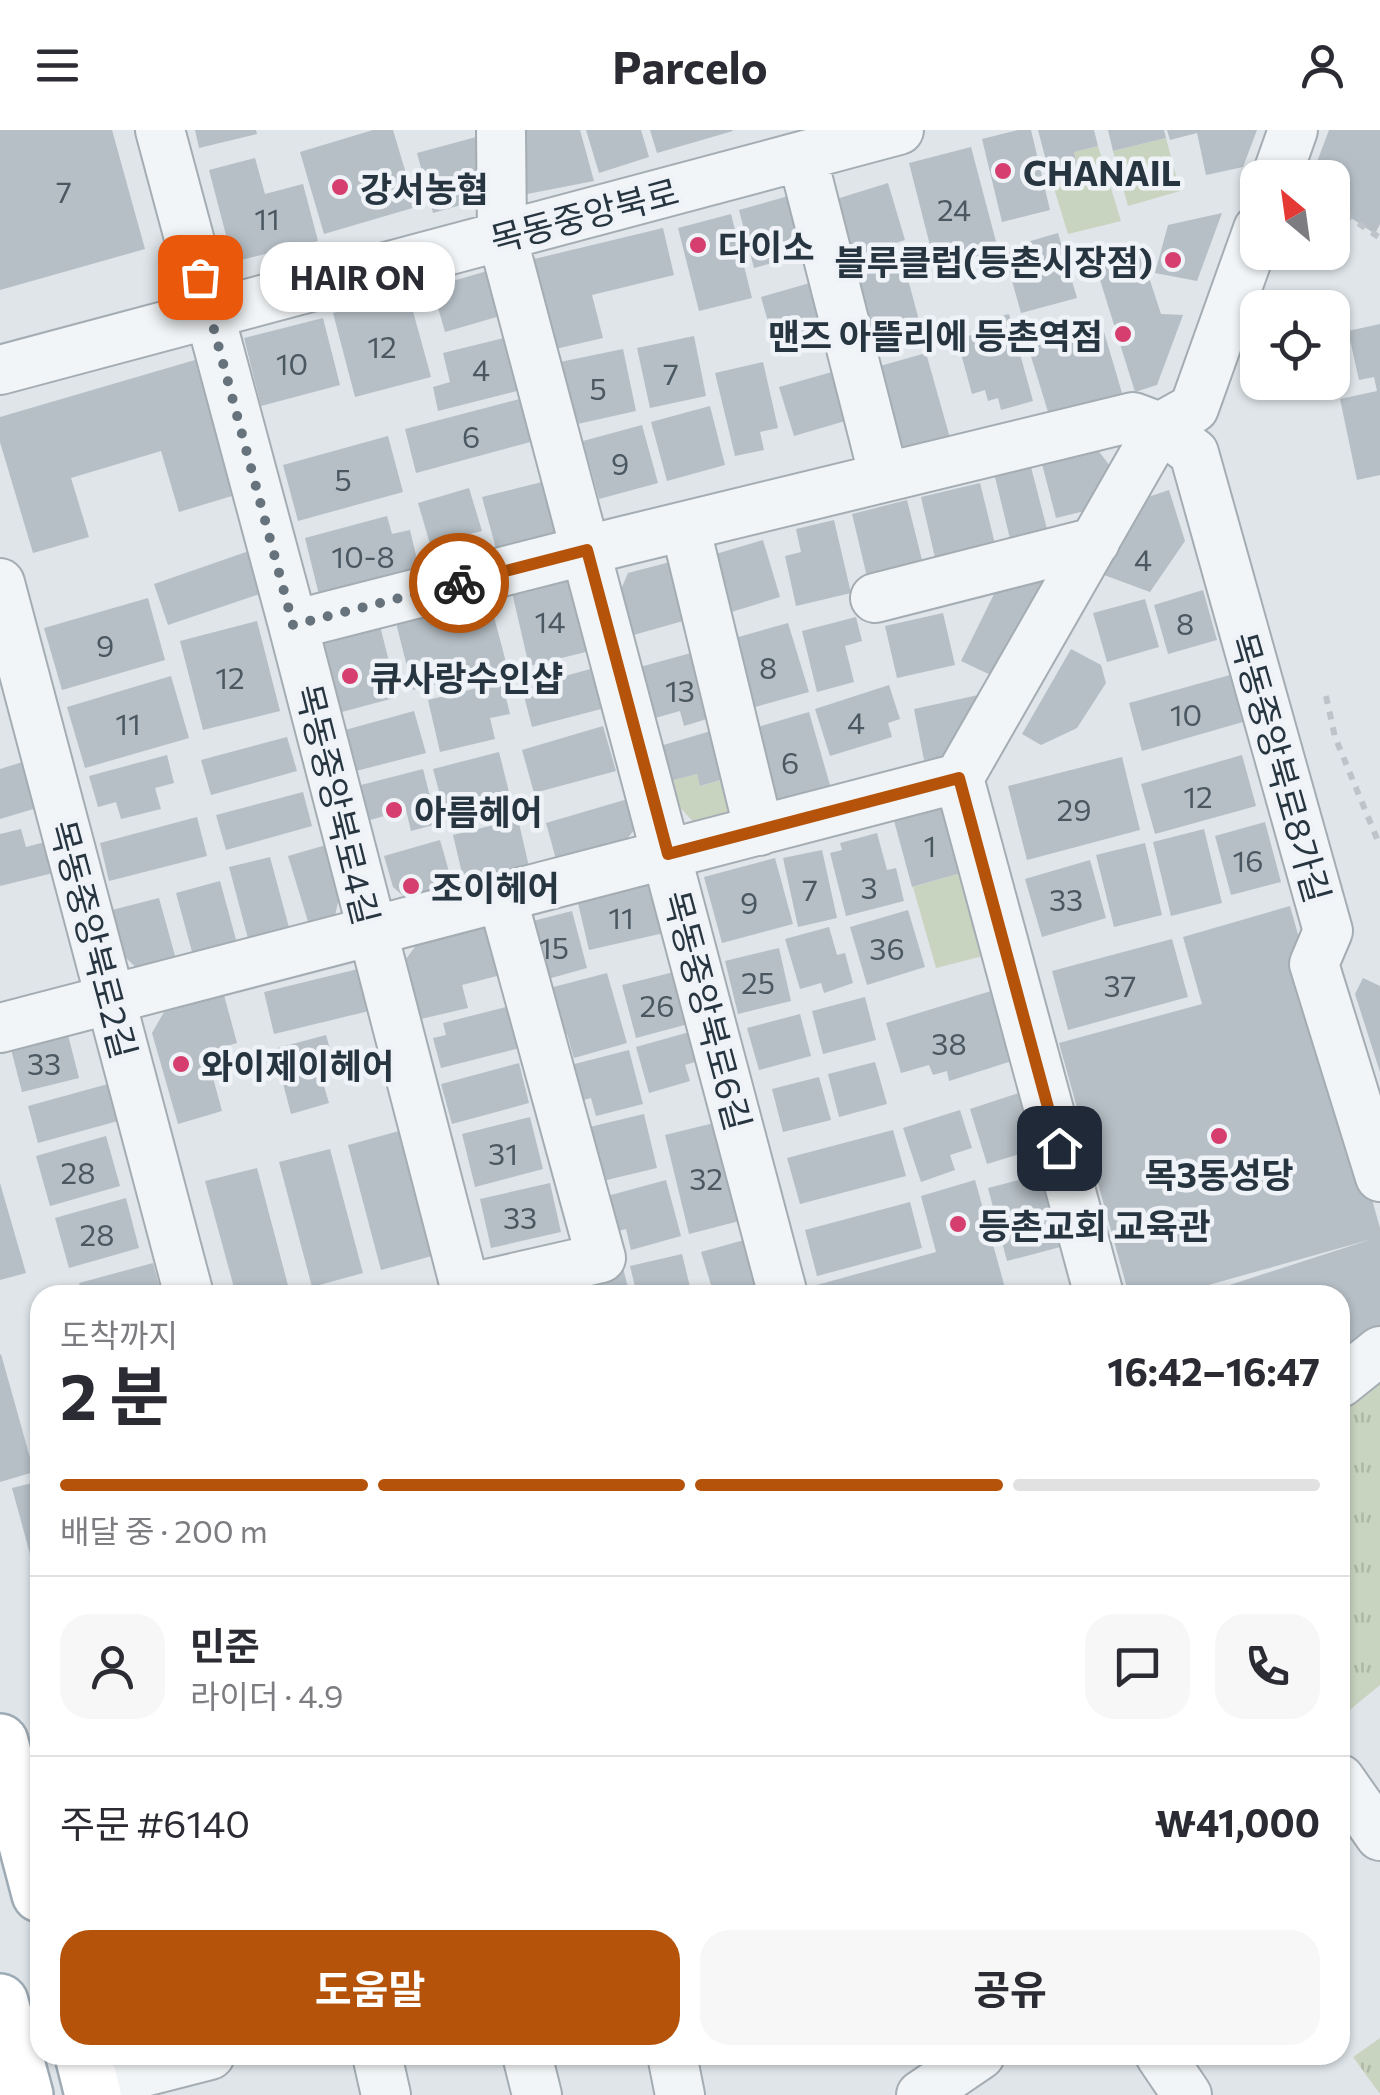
<!DOCTYPE html>
<html lang="ko">
<meta charset="utf-8">
<style>
:root{--surface:#fff;--page:#f7f7f7;--text:#2b2b33;--muted:#7c7c81;--line:#e1e1e2;--accent:#b45309}
body{margin:0;font-family:Commissioner,"Noto Sans KR",sans-serif;background:var(--page);color:var(--text);height:100vh;display:flex;flex-direction:column;font-size:38px;white-space:nowrap}
*{box-sizing:border-box;margin:0}
p{font-size:32px;color:var(--muted)}
.icon{flex:none;width:55px;height:55px;fill:none;stroke:currentColor;stroke-width:2;stroke-linecap:round;stroke-linejoin:round}
.map{position:relative;flex:1;overflow:hidden}
.side{position:absolute;left:30px;top:1155px;width:1320px;height:780px;display:flex;flex-direction:column;background:var(--surface);border-radius:30px;box-shadow:0 2px 8px #0004}
.side>*{flex:none}
.needle{width:65px;rotate:331deg}
.tools{position:absolute;left:1240px;top:30px;display:grid;gap:20px}
.tools a{display:grid;place-items:center;width:110px;height:110px;border-radius:20px;background:var(--surface);box-shadow:0 2px 8px #0004;font-size:50px}
.pin{position:absolute;display:grid;place-items:center;width:85px;height:85px;color:#fff;margin:-42px;border-radius:20px;box-shadow:0 5px 15px #0006}
.courier{position:absolute;display:grid;place-items:center;width:100px;height:100px;margin:-50px;border:8px solid #b45309;border-radius:50%;background:#fff;color:#222;box-shadow:0 2px 12px #0007}
.bubble{position:absolute;height:70px;border-radius:30px;background:var(--surface);box-shadow:0 2px 8px #0004;font-size:32px;font-weight:700;line-height:70px;text-align:center}
.overview em{font-style:normal;font-weight:700}
.overview div{display:flex;flex-direction:column-reverse}
.overview{display:flex;align-items:center;justify-content:space-between;height:170px;padding:0 30px}
h1{font-size:65px;font-weight:700;line-height:75px}
.bar{display:grid;grid-template-columns:repeat(4,1fr);gap:15px 10px;align-content:center;height:120px;padding:0 30px}
.bar i{height:12px;border-radius:8px;background:var(--line)}
.bar .selected{background:var(--accent)}
.bar p{grid-column:span 4}
.line{display:flex;align-items:center;gap:25px;padding:0 30px;border-top:2px solid var(--line)}
.line div{flex:1}
.round{display:grid;place-items:center;flex:none;width:105px;height:105px;border-radius:30px;background:var(--page)}
.cta{display:flex;gap:20px;margin-top:auto;padding:20px 30px}
.cta a{flex:1;height:115px;border-radius:30px;background:var(--accent);color:#fff;font-size:40px;font-weight:700;line-height:115px;text-align:center}
.cta a+a{background:var(--page);color:var(--text)}
header{display:flex;justify-content:space-between;align-items:center;height:130px;padding:0 30px;background:var(--surface);font-size:45px;font-weight:700}
.map>svg:first-child{display:block}
</style>
<header><svg class="icon" aria-label="menu" viewBox="0 0 24 24"><path d="M4 6h16M4 12h16M4 18h16"/></svg>Parcelo<svg class="icon" aria-label="person" viewBox="0 0 24 24"><circle cx="12" cy="8" r="4"/><path d="M4 21q1-7 8-7t8 7"/></svg></header>
<div class="map">
<svg width="1380" height="1965" viewBox="0 0 1380 1965">
<defs>
<pattern id="grass-tufts" width="24" height="20" patternUnits="userSpaceOnUse" patternTransform="scale(2.5)"><rect width="24" height="20" fill="#c8d4c0"/><path d="M3 7l-1-3M5 7V3M7 7l1-3M15 17l-1-3M17 17v-4M19 17l1-3" fill="none" stroke="#acb7a6"/></pattern>
</defs>
<rect width="100%" height="100%" fill="#dfe5e9"/>
<!-- grass -->
<path fill="url(#grass-tufts)" d="M1380,1247V1555L1340,1588V1279Z
M1380,1908V1964L1353,1927Z"/>
<!-- garden -->
<path fill="#c8d4c0" d="M1166,8L1180,61L1128,76L1113,21Z
M1098,16L1121,91L1068,104L1049,42L1077,35L1074,22Z
M697,644L701,656L735,646L745,682L696,695L677,674L670,651Z
M968,741L991,824L936,838L913,757Z"/>
<!-- building -->
<path fill="#b6bfc6" d="M0,0H112L145,119L0,160Z
M195,0H256L257,4L199,18Z
M373,0H393L416,77L324,104L300,22Z
M517,0H580L594,51L522,65Z
M586,0H641L649,27L599,43Z
M650,0H732L733,1L657,23Z
M1018,0H1031L1050,80L1002,92L982,9Z
M1038,0H1094L1098,16L1074,22L1077,35L1049,42Z
M1108,0H1164L1166,8L1113,21Z
M1167,0H1257L1243,37L1206,45L1197,3L1170,10Z
M1329,0H1380V94L1375,104L1332,75V48H1311Z
M480,6L486,68L433,83L417,23Z
M971,17L999,123L936,139L909,33Z
M255,28L265,64L303,54L318,111L233,132L209,40Z
M888,53L905,110L847,128L830,71Z
M799,63L814,122L754,138L739,80Z
M1222,83L1197,151L1155,143L1168,95Z
M731,84L752,168L699,181L678,98Z
M663,98L674,145L592,165L603,208L551,220L530,130Z
M1058,103L1077,168L1021,183L1003,119Z
M1141,123L1161,184L1183,185L1157,255L1135,262L1096,137Z
M904,134L921,198L868,212L852,148Z
M494,139L507,184L445,202L432,157Z
M820,150L837,210L778,227L761,167Z
M408,163L431,247L355,267L333,183Z
M1009,184L1033,271L1001,280L998,268L988,271L985,260L972,264L957,209L990,200L987,190Z
M1099,185L1122,263L1049,285L1025,207Z
M323,188L340,255L261,276L244,208Z
M1380,194V345L1357,350L1340,269L1377,261L1374,247L1359,250L1348,201Z
M694,206L706,266L650,278L637,218Z
M508,207L521,260L438,281L433,257L450,252L443,223Z
M623,219L636,281L573,295L560,232Z
M926,223L950,308L897,323L873,238Z
M195,230L235,365L179,382L161,321L71,348L89,407L33,423L0,312V287Z
M763,232L778,298L760,302L764,320L735,326L715,243Z
M846,238L859,287L794,306L779,257Z
M527,267L538,310L416,343L405,299Z
M710,276L725,335L667,351L651,292Z
M642,295L658,353L599,369L583,311Z
M388,306L403,362L298,391L283,335Z
M1097,319L1110,336L1097,378L1056,388L1042,334Z
M1031,337L1049,407L1012,417L995,347Z
M550,350L561,392L549,412L498,426L482,367Z
M980,353L996,418L936,432L921,367Z
M469,358L482,401L470,404L475,422L436,434L418,373Z
M1169,360L1185,411L1150,462L1104,445L1148,367Z
M907,370L924,438L868,451L852,384Z
M387,386L392,404L410,400L420,442L320,469L305,408Z
M834,390L851,463L796,476L785,426L801,422L796,399Z
M763,410L780,467L725,484L709,426Z
M249,421L263,463L168,495L154,454Z
M674,431L690,489L630,506L619,464L628,443Z
M572,444L590,521L529,536L511,458Z
M1045,449L997,548L961,531L995,462Z
M1203,460L1217,510L1168,524L1154,475Z
M148,468L165,530L62,560L44,498Z
M489,468L507,536L413,560L396,493Z
M1145,469L1159,517L1107,532L1093,483Z
M943,483L955,535L897,548L885,496Z
M856,487L862,511L845,516L854,552L817,562L802,501Z
M378,488L398,567L338,583L318,503Z
M257,491L280,581L203,600L180,511Z
M788,493L809,562L748,579L728,510Z
M1071,519L1101,535L1106,553L1077,598L1041,615L1022,604Z
M702,520L720,585L684,596L680,581L655,588L640,537Z
M594,538L605,578L532,597L522,558Z
M1230,545L1243,592L1142,621L1129,573Z
M171,546L189,608L85,638L67,577Z
M502,552L510,584L490,588L495,609L440,622L428,570Z
M889,555L900,589L888,593L892,607L830,626L815,579Z
M983,564L953,624L924,630L914,579Z
M414,581L426,623L356,641L345,600Z
M809,582L832,662L771,679L748,600Z
M603,596L616,641L534,663L522,620Z
M721,598L735,646L700,656L697,644L670,651L660,616Z
M287,607L297,641L211,665L201,630Z
M499,622L512,674L447,691L433,639Z
M167,625L174,653L155,658L161,679L121,689L116,672L98,677L89,646Z
M1242,625L1256,676L1155,704L1141,654Z
M1122,627L1140,700L1027,730L1008,656Z
M26,631L40,677L0,689V639Z
M423,639L437,694L411,701L406,680L370,690L361,655Z
M303,662L312,696L226,720L216,685Z
M631,668L638,695L623,714L557,733L546,693Z
M936,675L952,686L968,741L912,757L893,687Z
M197,687L207,726L109,751L100,713Z
M518,689L530,741L465,756L453,705Z
M1265,692L1281,752L1231,765L1215,706Z
M21,699L26,717L45,712L53,743L0,756V704Z
M1204,699L1222,773L1171,786L1153,712Z
M877,703L887,740L896,738L904,771L846,786L830,723L842,720L840,713Z
M440,710L454,759L410,772L393,757L384,726Z
M1145,713L1162,785L1114,797L1096,725Z
M326,715L340,764L334,790L310,798L288,726Z
M822,720L837,788L798,797L783,728Z
M270,727L291,805L250,816L229,737Z
M775,728L793,794L722,813L704,747Z
M1090,730L1106,788L1042,807L1025,749Z
M220,751L238,817L194,829L176,763Z
M652,751L664,803L589,820L577,769Z
M159,768L177,833L142,843L125,827L112,780Z
M1290,776L1380,1098V1213L1340,1234V1165L1202,1164L1372,1109L1173,1165H1129L1059,913L1202,874L1183,807Z
M908,780L925,837L867,855L850,797Z
M572,781L587,838L537,852L521,794Z
M488,793L501,845L462,855L468,878L421,889L406,829L420,810Z
M829,797L837,825L845,823L853,853L824,863L821,853L800,859L785,809Z
M1172,809L1188,867L1068,900L1052,841Z
M779,818L791,871L738,884L725,831Z
M358,839L369,881L274,904L264,862Z
M678,841L692,893L636,908L622,855Z
M607,843L627,913L574,928L567,904L555,907L542,860Z
M1363,848L1380,856V942L1355,864Z
M991,861L1012,931L949,951L947,941L933,945L929,935L901,943L886,893Z
M224,865L237,913L206,922L222,981L178,994L152,903L164,882Z
M865,867L876,910L823,924L812,881Z
M510,876L520,918L441,938L433,908L446,905L443,893Z
M800,884L811,926L759,940L747,898Z
M700,899L708,928L685,935L690,951L649,963L636,917Z
M67,901L79,948L22,962L10,915Z
M326,905L337,944L322,949L329,973L291,984L274,919Z
M629,920L643,974L596,986L591,968L572,973L563,937Z
M875,932L887,974L839,987L828,944Z
M519,933L529,973L452,994L441,954Z
M819,947L831,990L783,1002L772,959Z
M108,954L118,991L38,1013L28,976Z
M1028,960L1045,1016L987,1034L970,979Z
M960,980L972,1018L950,1025L955,1040L921,1052L903,998Z
M644,984L657,1038L590,1054L577,1000Z
M530,987L543,1039L475,1057L462,1004Z
M722,991L747,1089L689,1104L665,1005Z
M893,1000L906,1046L800,1074L787,1028Z
M399,1001L432,1126L381,1140L348,1015Z
M106,1006L120,1056L50,1076L36,1026Z
M330,1019L363,1143L312,1157L279,1032Z
M257,1038L290,1163L282,1165H236L205,1051Z
M1050,1042L1068,1115L1007,1131L988,1058Z
M666,1050L681,1106L631,1120L626,1099L610,1103L600,1068Z
M975,1050L1007,1165H800L799,1160L936,1122L921,1066Z
M0,1053L26,1143L0,1150Z
M550,1053L561,1102L491,1118L480,1069Z
M126,1068L139,1118L69,1138L55,1088Z
M910,1072L922,1118L817,1146L805,1100Z
M755,1107L762,1165H714L701,1122Z
M682,1124L692,1165H637L630,1136Z
M153,1133L162,1165H83L79,1153Z
M623,1138L630,1165H575L571,1151Z
M438,1155L440,1165H404V1164Z
M1,1224L34,1342L0,1352V1225Z
M40,1351V1422L30,1424L12,1358Z"/>
<g fill="none" stroke-linecap="round" stroke-linejoin="round">
<!-- minor casing -->
<g stroke="#a4adb3" stroke-width="52">
<path id="minor" d="M160,0L293,495L467,1165
M501,0L502,106L783,1165
M802,26L884,347
M1276,48L1293,0
M0,240L899,0
M685,396L759,701
M0,453L189,1165
M875,468L1095,412
M293,495L619,412L1133,287L1160,297L1194,323L1328,801L1314,834L1380,1047
M0,898L959,648
M465,1159L601,1128L502,767
M1099,1165L959,648L1160,297L1194,278L1258,99
M1340,1253L1380,1221
M1340,1649L1380,1706
M377,1925L386,1965
M527,1925L537,1965
M672,1925L680,1965
M1160,1925L1187,1965
M90,1952L132,1945L210,1925
M921,1965L980,1925"/>
</g>
<!-- major casing -->
<g stroke="#9eabb5" stroke-width="60">
<path id="major" d="M0,1612L40,1764
M0,1872L25,1965
M83,1925L93,1965"/>
</g>
<!-- path -->
<path stroke="#bdc3c8" stroke-width="6" stroke-dasharray="8 8" stroke-linecap="butt" d="M1332,75L1380,108
M1326,566L1335,607L1380,716"/>
<!-- minor -->
<use href="#minor" stroke="#f2f5f7" stroke-width="48"/>
<!-- major -->
<use href="#major" stroke="#fff" stroke-width="55"/>
</g>
<g fill="none" stroke-linecap="round" stroke-linejoin="round">
<!-- done -->
<path stroke="#67737c" stroke-width="10" stroke-dasharray="0 18" d="M200,147L293,495L459,453"/>
<!-- route -->
<path stroke="#b45309" stroke-width="12" d="M459,453L587,420L668,724L959,648L1059,1018"/>
</g>
<!-- markers -->
<g fill="#d53e6e" stroke="#eff3f7" stroke-width="4">
<circle cx="1003" cy="41" r="10"/>
<circle cx="340" cy="57" r="10"/>
<circle cx="698" cy="115" r="10"/>
<circle cx="1173" cy="130" r="10"/>
<circle cx="1123" cy="204" r="10"/>
<circle cx="350" cy="546" r="10"/>
<circle cx="394" cy="680" r="10"/>
<circle cx="411" cy="756" r="10"/>
<circle cx="181" cy="934" r="10"/>
<circle cx="1219" cy="1006" r="10"/>
<circle cx="958" cy="1094" r="10"/>
</g>
<g text-anchor="middle" dominant-baseline="central" stroke-width="9" stroke-linejoin="round" paint-order="stroke">
<!-- number labels -->
<g font-size="30" fill="#4b5862">
<text x="64" y="60">7</text>
<text x="954" y="78">24</text>
<text x="267" y="87">11</text>
<text x="382" y="215">12</text>
<text x="292" y="232">10</text>
<text x="481" y="238">4</text>
<text x="671" y="242">7</text>
<text x="598" y="257">5</text>
<text x="471" y="305">6</text>
<text x="620" y="332">9</text>
<text x="343" y="348">5</text>
<text x="363" y="425">10-8</text>
<text x="1143" y="428">4</text>
<text x="550" y="490">14</text>
<text x="1185" y="492">8</text>
<text x="105" y="514">9</text>
<text x="768" y="536">8</text>
<text x="230" y="546">12</text>
<text x="680" y="559">13</text>
<text x="1186" y="583">10</text>
<text x="856" y="591">4</text>
<text x="128" y="592">11</text>
<text x="790" y="631">6</text>
<text x="1198" y="665">12</text>
<text x="1074" y="678">29</text>
<text x="930" y="714">1</text>
<text x="1248" y="729">16</text>
<text x="869" y="756">3</text>
<text x="810" y="758">7</text>
<text x="1066" y="768">33</text>
<text x="749" y="771">9</text>
<text x="621" y="786">11</text>
<text x="554" y="816">15</text>
<text x="887" y="817">36</text>
<text x="758" y="851">25</text>
<text x="1120" y="854">37</text>
<text x="657" y="874">26</text>
<text x="949" y="912">38</text>
<text x="44" y="932">33</text>
<text x="503" y="1022">31</text>
<text x="78" y="1041">28</text>
<text x="706" y="1047">32</text>
<text x="520" y="1086">33</text>
<text x="97" y="1103">28</text>
</g>
<!-- poi labels -->
<g font-size="35" font-weight="bold" fill="#273541" stroke="#eff3f7" text-anchor="start">
<text x="1023" y="41">CHANAIL</text>
<text x="360" y="57">강서농협</text>
<text x="718" y="115">다이소</text>
<text x="1153" y="130" text-anchor="end">블루클럽(등촌시장점)</text>
<text x="1103" y="204" text-anchor="end">맨즈 아뜰리에 등촌역점</text>
<text x="370" y="546">큐사랑수인샵</text>
<text x="414" y="680">아름헤어</text>
<text x="431" y="756">조이헤어</text>
<text x="201" y="934">와이제이헤어</text>
<text x="1219" y="1043" text-anchor="middle">목3동성당</text>
<text x="978" y="1094">등촌교회 교육관</text>
</g>
<!-- street labels -->
<g font-size="35" fill="#273541" stroke="#eff3f7">
<text transform="translate(584 84) rotate(-15)">목동중앙북로</text>
<text transform="translate(1282 637) rotate(74)">목동중앙북로8가길</text>
<text transform="translate(339 674) rotate(76)">목동중앙북로4길</text>
<text transform="translate(95 809) rotate(75)">목동중앙북로2길</text>
<text transform="translate(709 880) rotate(75)">목동중앙북로6길</text>
</g>
</g>
</svg>
<div class="tools">
<a><svg class="needle" viewBox="-14 -14 28 28"><path d="M0-13l5 13h-10z" fill="#e53935"/><path d="M0 13l5-13h-10z" fill="#7c7c81"/></svg></a>
<a><svg class="icon" aria-label="locate" viewBox="0 0 24 24"><circle cx="12" cy="12" r="6"/><path d="M12 2v4M12 18v4M2 12h4M18 12h4"/></svg></a>
</div>
<div class="pin" style="left:200px;top:147px;background:#ea580c"><svg class="icon" aria-label="bag" viewBox="0 0 24 24"><path d="M5 8h14l-1 12H6zM9 8a3 3 0 0 1 6 0"/></svg></div>
<div class="pin" style="left:1059px;top:1018px;background:#1f2937"><svg class="icon" aria-label="home" viewBox="0 0 24 24"><path d="M3 11l9-7 9 7M6 9v11h12V9"/></svg></div>
<div class="courier" style="left:459px;top:453px"><svg class="icon" aria-label="bike" viewBox="0 0 24 24"><circle cx="6" cy="16" r="4"/><circle cx="18" cy="16" r="4"/><path d="M6 16l4-8h5l3 8M10 8l3 8H6M13 5h3"/></svg></div>
<div class="bubble" style="left:260px;top:112px;width:195px">HAIR ON</div>
<section class="side">
<div class="overview"><div><h1>2 분</h1><p>도착까지</p></div><em>16:42–16:47</em></div>
<div class="bar"><i class="selected"></i><i class="selected"></i><i class="selected"></i><i></i><p>배달 중 · 200 m</p></div>
<div class="line" style="height:180px"><a class="round"><svg class="icon" aria-label="person" viewBox="0 0 24 24"><circle cx="12" cy="8" r="4"/><path d="M4 21q1-7 8-7t8 7"/></svg></a><div><b>민준</b><p>라이더 · 4.9</p></div><a class="round"><svg class="icon" aria-label="chat" viewBox="0 0 24 24"><path d="M4 5h16v11H9l-5 4z"/></svg></a><a class="round"><svg class="icon" aria-label="phone" viewBox="0 0 24 24"><path d="M5 4h4l2 5-3 2q2 4 5 5l2-3 5 2v4C11 20 4 13 5 4z"/></svg></a></div>
<div class="line" style="height:130px"><div>주문 #6140</div><b>₩41,000</b></div>
<div class="cta"><a>도움말</a><a>공유</a></div>
</section>
</div>
